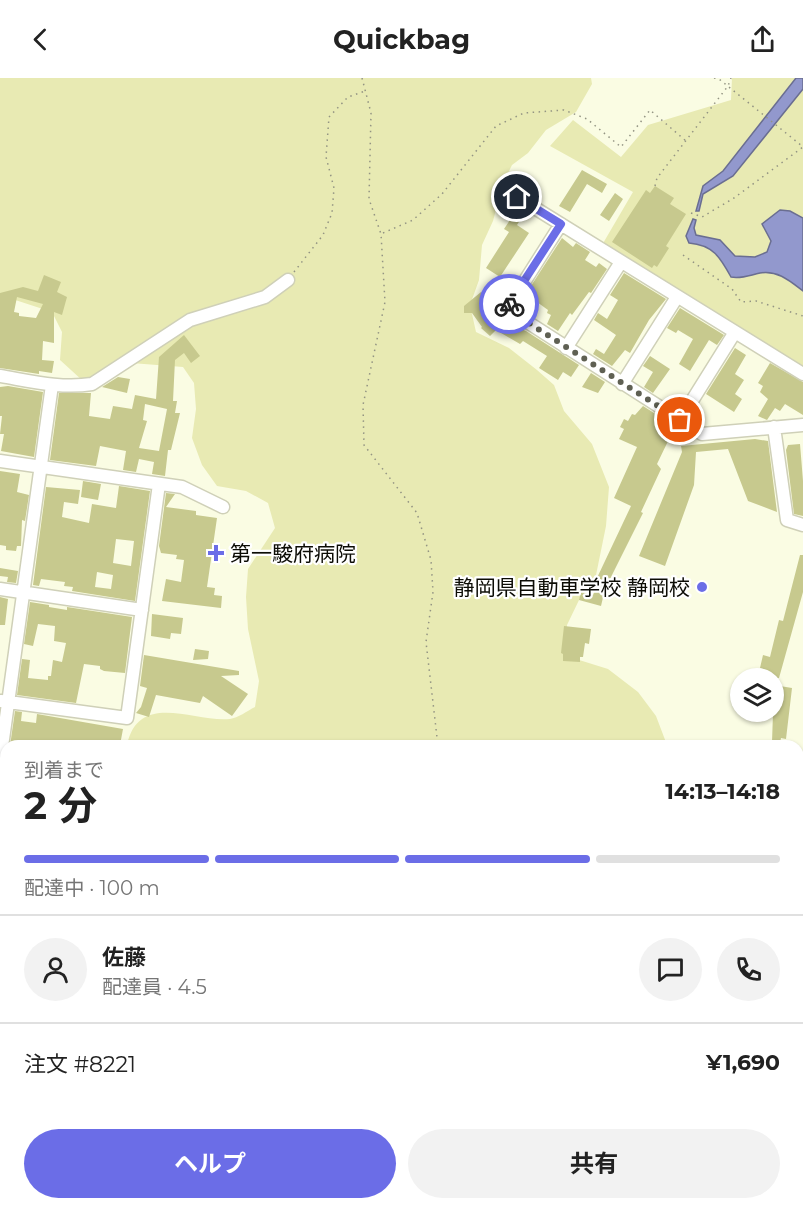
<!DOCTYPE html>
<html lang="ja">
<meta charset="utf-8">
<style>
:root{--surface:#fff;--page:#f2f2f2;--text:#222;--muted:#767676;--line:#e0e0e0;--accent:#6b6de7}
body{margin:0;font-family:Montserrat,"Noto Sans JP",sans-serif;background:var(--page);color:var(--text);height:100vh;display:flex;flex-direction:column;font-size:22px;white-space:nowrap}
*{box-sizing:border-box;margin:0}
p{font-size:20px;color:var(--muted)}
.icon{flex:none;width:33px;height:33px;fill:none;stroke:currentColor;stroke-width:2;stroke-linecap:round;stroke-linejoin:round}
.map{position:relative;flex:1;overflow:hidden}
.side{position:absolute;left:0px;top:662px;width:804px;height:470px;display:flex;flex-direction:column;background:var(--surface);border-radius:18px 18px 0 0;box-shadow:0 2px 4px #0004}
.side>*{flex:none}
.controls{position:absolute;left:730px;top:590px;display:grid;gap:12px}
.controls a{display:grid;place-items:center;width:54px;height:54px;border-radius:50%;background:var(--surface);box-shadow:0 2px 4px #0004;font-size:30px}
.pin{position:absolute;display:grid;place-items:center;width:51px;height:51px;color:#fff;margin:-26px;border:3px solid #fff;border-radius:50%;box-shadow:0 2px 6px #0007}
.courier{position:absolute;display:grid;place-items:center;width:60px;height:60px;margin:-30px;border:4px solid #6b6de7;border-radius:50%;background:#fff;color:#222;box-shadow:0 2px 8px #0007}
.summary em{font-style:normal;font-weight:700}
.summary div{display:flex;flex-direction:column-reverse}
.summary{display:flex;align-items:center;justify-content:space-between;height:102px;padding:0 24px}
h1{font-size:39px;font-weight:700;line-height:45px}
.bar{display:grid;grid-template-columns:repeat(4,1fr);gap:9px 6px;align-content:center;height:72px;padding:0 24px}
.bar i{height:8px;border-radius:4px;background:var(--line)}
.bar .active{background:var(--accent)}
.bar p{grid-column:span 4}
.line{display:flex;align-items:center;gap:15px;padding:0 24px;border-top:2px solid var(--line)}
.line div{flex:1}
.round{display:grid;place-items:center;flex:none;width:63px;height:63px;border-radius:32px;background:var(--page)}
.cta{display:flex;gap:12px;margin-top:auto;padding:12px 24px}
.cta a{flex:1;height:69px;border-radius:36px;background:var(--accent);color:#fff;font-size:24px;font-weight:700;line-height:69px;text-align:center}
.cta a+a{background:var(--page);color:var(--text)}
header{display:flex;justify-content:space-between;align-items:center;height:78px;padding:0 24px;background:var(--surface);font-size:27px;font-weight:700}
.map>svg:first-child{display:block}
</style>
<header><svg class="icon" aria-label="back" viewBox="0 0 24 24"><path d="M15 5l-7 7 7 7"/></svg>Quickbag<svg class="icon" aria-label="share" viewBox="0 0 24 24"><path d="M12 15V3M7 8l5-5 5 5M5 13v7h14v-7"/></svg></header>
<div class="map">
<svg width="803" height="1130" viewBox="0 0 803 1130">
<rect width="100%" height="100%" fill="#fafce3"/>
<!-- green -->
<path fill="#e8eab3" d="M0,0H591L592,6L576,34L546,52L528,75L512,87L503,105L493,143L482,167L479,202L470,227L476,254L509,270L537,292L554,307L564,333L592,366L609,409L606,448L595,502L580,520L567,547V568L576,581L608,591L638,614L656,638L667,667H127C139,612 195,645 230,641C238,640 247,633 255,629L259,603L248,551L246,519L248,491L275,450L268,425L246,413L217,408L202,387L192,360L196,331L194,305L183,289L131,285L83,303L60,282L62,254L52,234L0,217Z
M732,0H803V291L602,167L633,114L550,68L573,42L621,79L648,47L731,22Z
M798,714H803V1130H742L740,1125H798Z
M0,1027L6,1032V1125H577L576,1130H0Z"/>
<!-- water -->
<path fill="#9298cd" stroke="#6a6e91" stroke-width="1.5" d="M796,0H803V11L733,98L703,116L699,133H696L703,108L723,93Z
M780,132L790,133L803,140V213C790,203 778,192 760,195C750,197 742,201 731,199C720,179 713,167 689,165L686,158L693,141L696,142L694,150L696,157L720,162L735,178L755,179L767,174L771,163L762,146Z"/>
<!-- building -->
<path fill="#c7c98e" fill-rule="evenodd" d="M582,92L607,106L602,115L587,106L570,134L559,128Z
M655,108L674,120L670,126L686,136L666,168L669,170L657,189L654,187L652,190L612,164L646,112L650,115Z
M615,115L623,121L609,143L600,137Z
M507,119L525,134L517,147L529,155L500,199L486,190L509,154L504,151L514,136H505Z
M562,160L573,169L576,165L590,174L585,182L596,189L599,185L607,191L591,215L589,214L572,237L570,235L558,253L547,246L551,237L547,235L548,232L537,224L529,235L518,228Z
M624,195L666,221L649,242L630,275L625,272L612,288L593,276L596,271L604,276L616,257L594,242L598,235L607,241L618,222L610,217Z
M44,197L61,204L57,214L67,219L62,237L54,234V265L43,263L42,282L54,283L52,295L39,293V296L0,290V215L23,209L38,213ZM17,219L43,226L36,240L19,238V235L14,234Z
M481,214L486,220L482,224L493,238L498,235L511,247L526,253L579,287L571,299L563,294L558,302L539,290L547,278L523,263L520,266L496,252L490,258L481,250L482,249L472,235H464V228Z
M680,230L724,257L717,267L709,262L690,293L679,286L693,261L678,252L676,255L667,250Z
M184,257L200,278L191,285L184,275L175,282L173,323H177L175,335H180L171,372H168L165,398L152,396L154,384L139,381L136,394L123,392L126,373L100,368L96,388L50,382L59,315H91L89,338L110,341L113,328L132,331L135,317L156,321L159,279ZM145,326L167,331L159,373L139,370L147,343L143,342Z
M735,270L746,277L735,296L744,302L735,316L742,321L734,334L706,316Z
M650,278L670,291L653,315L644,309L653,294L643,288Z
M770,285L803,304V337L785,326L780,333L775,330L767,342L758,338L768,321L760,314L763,308L758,305Z
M591,295L605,304L598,315L582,309Z
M118,299L130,301L127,315L102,309Z
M8,308L43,314L34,379L1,373L4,356H0L2,338H0V309Z
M643,328L665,342L660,350L670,359L657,386L661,391L641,434L643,435L605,511L601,528L579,522L581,514L593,517L599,504L596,502L631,428L614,420L637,369L619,361L624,351L620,349L624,341L628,343L632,336L635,337Z
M755,361L768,363L777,434L748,423L728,371L696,374L694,407L665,488L639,478L682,374L681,368Z
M800,366L803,403V438L794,436L786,372L788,367Z
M0,393L20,396L17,414L29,417L25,443L22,442L21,468H17L16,473L6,472V468L0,467Z
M83,403L101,406L98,422L81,419Z
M119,408L150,413L135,523L72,513L73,509L64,508L65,504L41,501L39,508L33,507L46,409L80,412L78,426L64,424L62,439L89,445L92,426L116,430ZM116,461L134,463L131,488L113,485ZM97,494L113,497L111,511L95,509Z
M166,415L175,416L166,429L196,433V437L217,440L207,509L215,510L214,517L222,518L221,530L162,523L166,501L181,504L184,482L176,481L177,477L161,475L159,468Z
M800,477H803V514L779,600H764L766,592L760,590L763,577L770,579L779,542L783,543Z
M0,490L18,493L16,505L7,504L8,499L0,498Z
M0,519L8,521L5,547H0Z
M30,524L49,527V529L67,532V529L132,539L125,595L104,593L100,591V588L84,586L76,625L17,617L22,581L30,582L28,600L48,602V598H51L53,582L62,584L66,565L54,563L55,548L38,546L33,568L24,566Z
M152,536L183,540L181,556L171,555L170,561L151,558Z
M564,548L591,551L589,566L585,565L583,579H580V584L563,583V576L561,575Z
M195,571L209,573L208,581L193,582Z
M144,577L239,593V597L221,598L248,616L232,638L203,618L200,625L156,617L149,639L136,635L141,629L147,610L140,608Z
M774,607L792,610L786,661L781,660L780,665L772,664Z
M15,633L22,634L21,643L36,645L37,636L123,651L120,667L106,665H99V668H10Z"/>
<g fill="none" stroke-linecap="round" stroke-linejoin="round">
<!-- minor casing -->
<g stroke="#cfd0b8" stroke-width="15">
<path id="minor" d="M517,119L803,296
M561,146L507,231L702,356L803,347
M566,270L621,184
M0,298C30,303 61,311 92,306L190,242L265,219L288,202
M622,306L677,219
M680,342L735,254
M774,349L787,442L803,447
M0,383L182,409L223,429
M0,511L142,532
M1,623L127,640L159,406
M0,683L52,307
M798,708H803
M0,735L6,736
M0,780L6,781
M798,947L803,942
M798,997L803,992
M798,1046L803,1041
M798,1099L803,1090
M594,1125L604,1130
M784,1130L786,1125"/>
</g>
<!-- path -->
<path stroke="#939483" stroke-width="1.5" stroke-dasharray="1.5 4.5" stroke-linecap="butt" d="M362,0L371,35L369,121L381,156L385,224L363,327L364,367L417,435L431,482L433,514L426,564L438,668
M714,0L719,1L802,68
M655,108L657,100L728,8L731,0
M691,135L702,139L734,120L803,69
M383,155L413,142L442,116L496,48L524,35L564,32L587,41L621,69L650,32L686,63
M683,177L732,211L741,224L756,223L803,238
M294,194L323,157L332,135L334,110L326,79L329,39L348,19L365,13
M798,811L803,804
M0,880L6,874
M333,1130V1125"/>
<!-- minor -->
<use href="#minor" stroke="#fff" stroke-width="12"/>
</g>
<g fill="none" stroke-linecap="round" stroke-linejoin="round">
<!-- done -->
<path stroke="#5f6053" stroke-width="6" stroke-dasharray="0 10.8" d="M509,226L507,231L680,342"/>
<!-- route -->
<path stroke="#6b6de7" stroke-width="8" d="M509,226L561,146L517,119"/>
</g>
<!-- markers -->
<g fill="#6b6de7" stroke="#fff" stroke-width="2">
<path d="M213 466h6v6h6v6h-6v6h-6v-6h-6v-6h6z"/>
<circle cx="702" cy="509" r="6"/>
</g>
<g text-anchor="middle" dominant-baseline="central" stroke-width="4.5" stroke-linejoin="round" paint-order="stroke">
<!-- poi labels -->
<g font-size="21" fill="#0c0c05" stroke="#fff" text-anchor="start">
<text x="230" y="475">第一駿府病院</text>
<text x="690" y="509" text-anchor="end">静岡県自動車学校 静岡校</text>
</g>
</g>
</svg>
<div class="controls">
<a><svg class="icon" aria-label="layers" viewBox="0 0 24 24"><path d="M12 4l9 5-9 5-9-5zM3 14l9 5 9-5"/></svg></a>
</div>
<div class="pin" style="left:680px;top:342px;background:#ea580c"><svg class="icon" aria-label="bag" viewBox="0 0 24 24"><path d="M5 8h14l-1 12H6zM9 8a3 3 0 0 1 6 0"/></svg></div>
<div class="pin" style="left:517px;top:119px;background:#1f2937"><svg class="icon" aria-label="home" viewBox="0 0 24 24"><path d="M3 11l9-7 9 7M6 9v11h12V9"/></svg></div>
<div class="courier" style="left:509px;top:226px"><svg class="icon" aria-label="bike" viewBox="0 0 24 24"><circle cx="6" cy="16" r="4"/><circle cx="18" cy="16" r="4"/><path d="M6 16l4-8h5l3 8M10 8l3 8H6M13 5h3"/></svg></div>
<section class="side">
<div class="summary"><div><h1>2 分</h1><p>到着まで</p></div><em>14:13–14:18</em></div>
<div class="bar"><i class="active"></i><i class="active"></i><i class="active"></i><i></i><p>配達中 · 100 m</p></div>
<div class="line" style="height:108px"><a class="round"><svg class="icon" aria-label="person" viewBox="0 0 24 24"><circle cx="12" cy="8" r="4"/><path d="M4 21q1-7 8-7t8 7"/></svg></a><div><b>佐藤</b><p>配達員 · 4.5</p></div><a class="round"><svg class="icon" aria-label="chat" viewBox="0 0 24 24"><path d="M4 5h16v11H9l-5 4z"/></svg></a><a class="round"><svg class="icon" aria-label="phone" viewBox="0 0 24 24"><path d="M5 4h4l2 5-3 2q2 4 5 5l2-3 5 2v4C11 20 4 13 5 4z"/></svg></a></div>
<div class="line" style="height:78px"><div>注文 #8221</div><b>¥1,690</b></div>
<div class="cta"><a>ヘルプ</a><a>共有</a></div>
</section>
</div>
